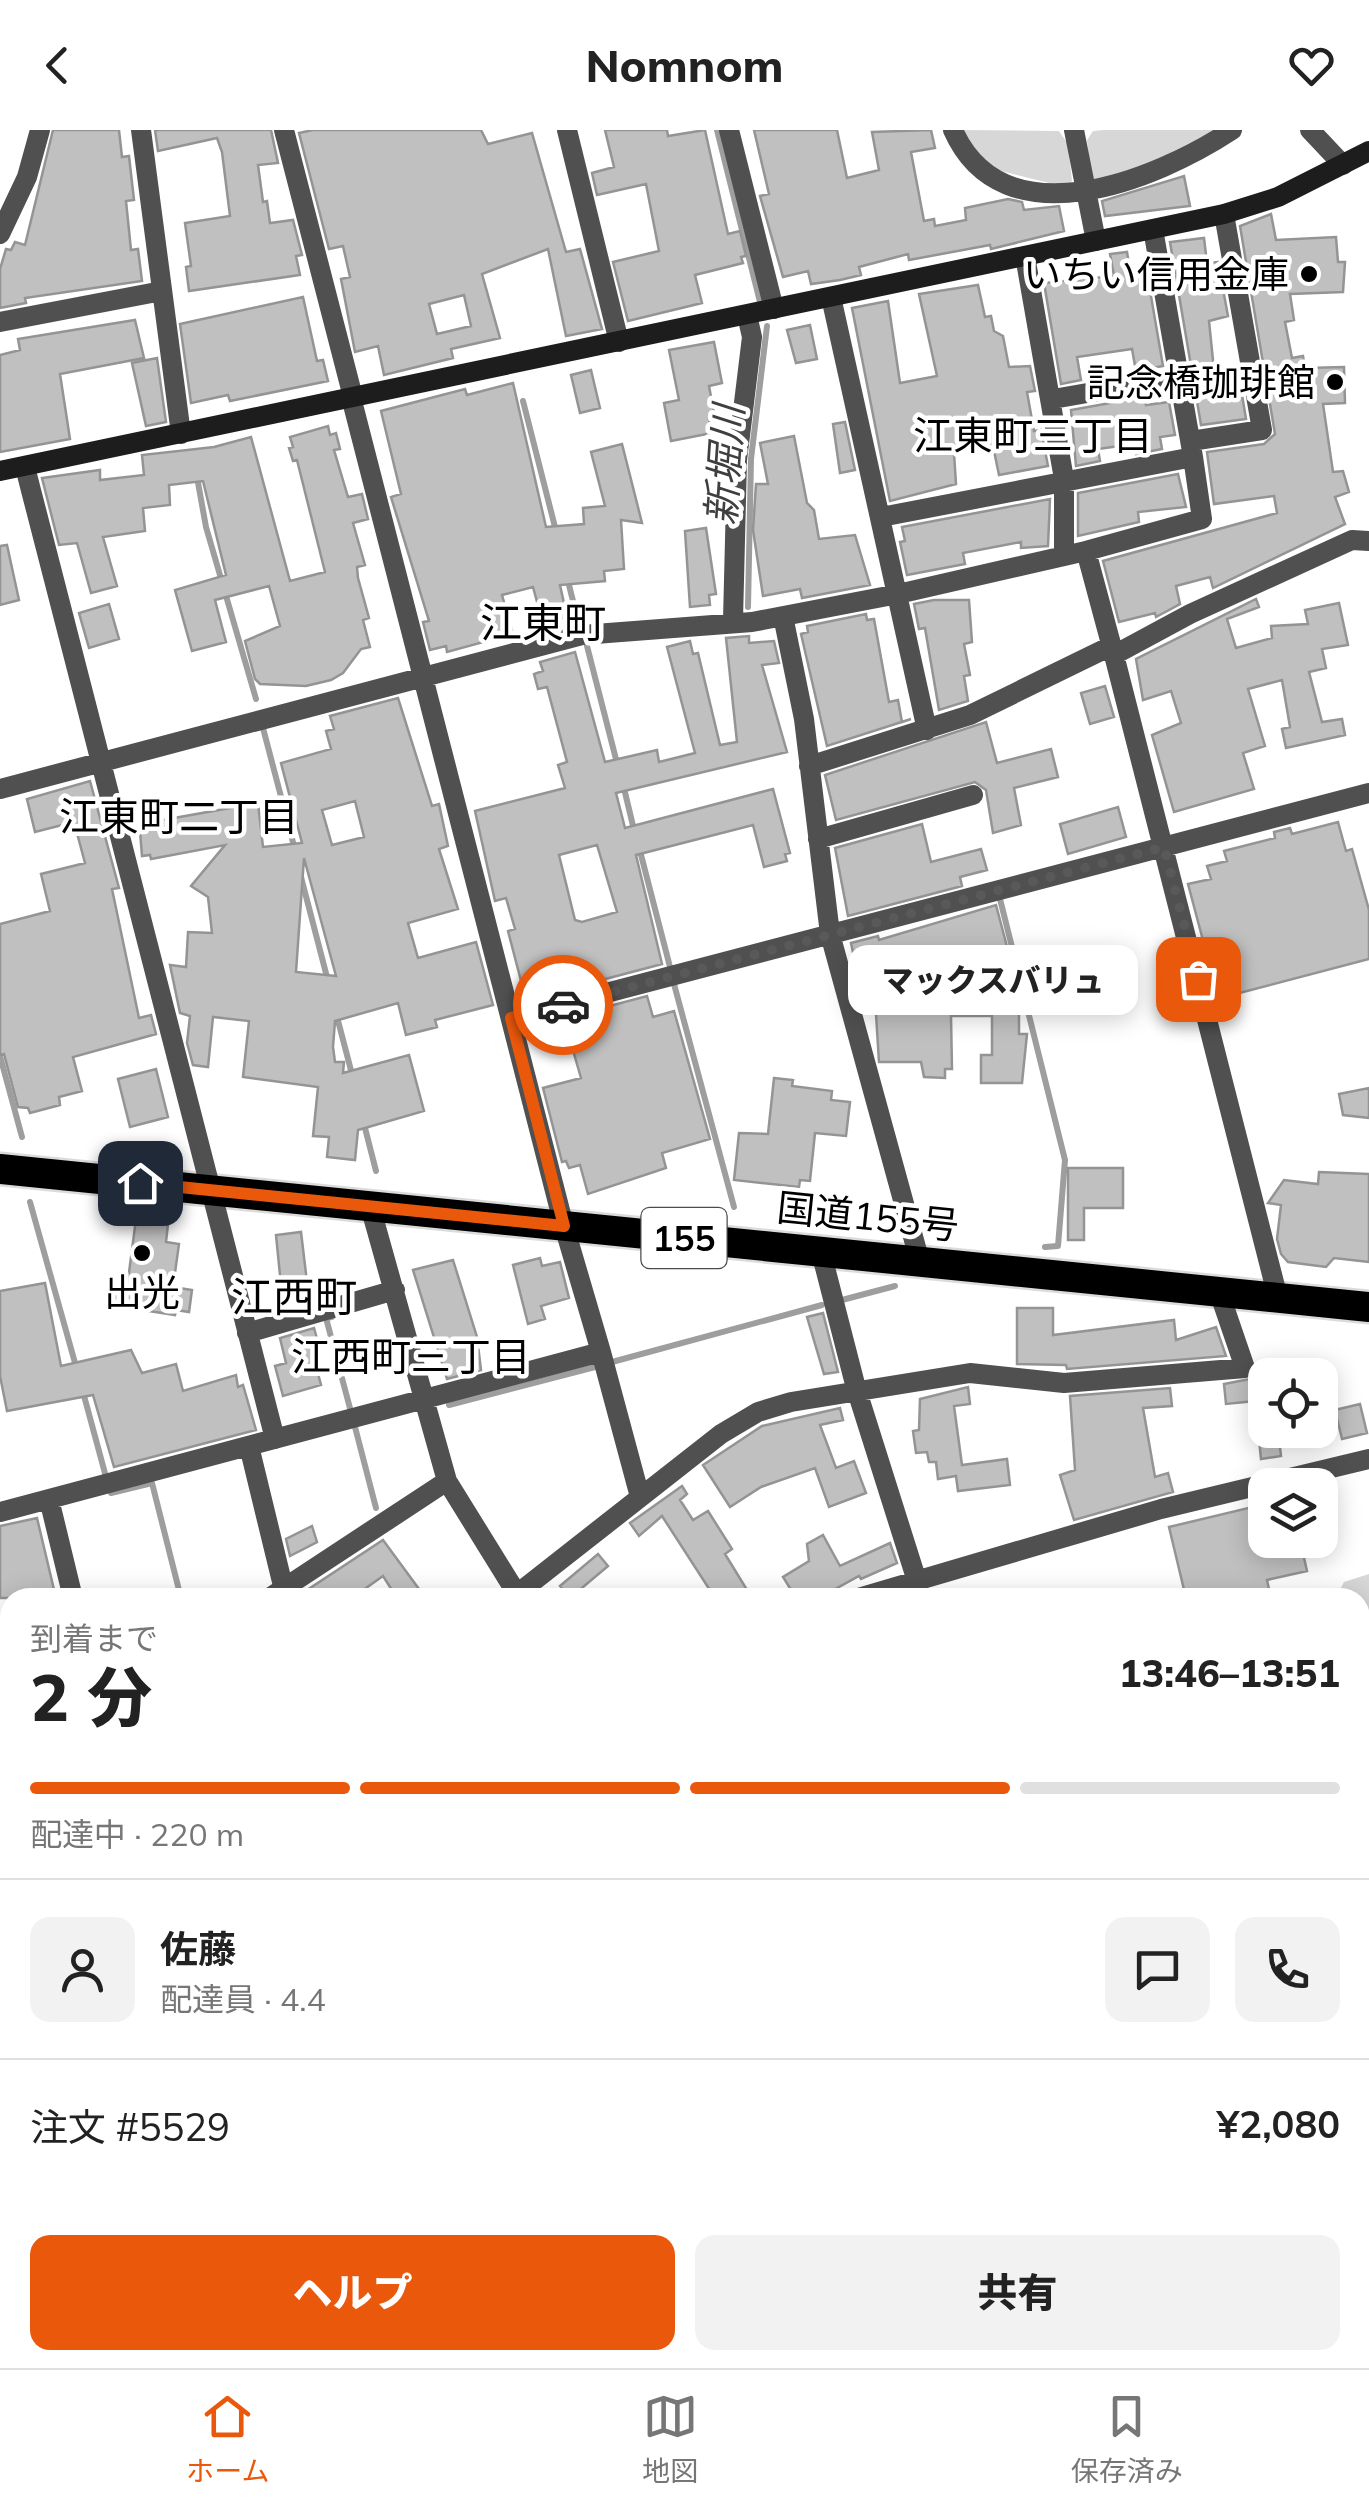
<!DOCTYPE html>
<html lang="ja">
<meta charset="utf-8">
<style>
:root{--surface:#fff;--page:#f2f2f2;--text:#222;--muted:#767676;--line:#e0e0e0;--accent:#ea580c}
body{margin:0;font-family:Mulish,"Noto Sans JP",sans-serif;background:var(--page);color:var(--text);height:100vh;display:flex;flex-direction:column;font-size:38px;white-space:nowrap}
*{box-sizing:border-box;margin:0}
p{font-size:32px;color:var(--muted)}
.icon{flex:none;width:55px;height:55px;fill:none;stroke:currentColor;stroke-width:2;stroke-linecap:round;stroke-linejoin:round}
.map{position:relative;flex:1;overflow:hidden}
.side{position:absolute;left:0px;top:1458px;width:1370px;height:782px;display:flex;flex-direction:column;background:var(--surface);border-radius:30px 30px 0 0;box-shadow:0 5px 25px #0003}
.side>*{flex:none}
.fabs{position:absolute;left:1248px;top:1228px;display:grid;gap:20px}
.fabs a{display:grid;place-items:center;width:90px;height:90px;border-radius:20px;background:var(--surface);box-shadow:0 5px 25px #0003;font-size:50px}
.pin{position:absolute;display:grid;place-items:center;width:85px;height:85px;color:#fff;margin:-42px;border-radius:20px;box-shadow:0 5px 15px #0006}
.courier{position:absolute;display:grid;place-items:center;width:100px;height:100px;margin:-50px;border:8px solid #ea580c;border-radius:50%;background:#fff;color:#222;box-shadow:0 2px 12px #0007}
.bubble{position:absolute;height:70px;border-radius:20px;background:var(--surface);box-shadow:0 5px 25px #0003;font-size:32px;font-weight:800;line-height:70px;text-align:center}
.head em{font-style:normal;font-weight:800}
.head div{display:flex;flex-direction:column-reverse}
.head{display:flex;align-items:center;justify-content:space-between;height:170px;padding:0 30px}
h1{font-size:65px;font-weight:800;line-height:75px}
.bar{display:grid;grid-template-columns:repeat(4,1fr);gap:15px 10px;align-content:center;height:120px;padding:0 30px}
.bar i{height:12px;border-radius:8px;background:var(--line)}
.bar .active{background:var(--accent)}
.bar p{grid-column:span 4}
.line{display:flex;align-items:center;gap:25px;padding:0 30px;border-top:2px solid var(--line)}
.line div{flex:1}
.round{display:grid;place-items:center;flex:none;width:105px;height:105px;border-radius:20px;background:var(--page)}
.primary-button{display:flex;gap:20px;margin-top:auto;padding:20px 30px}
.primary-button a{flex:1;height:115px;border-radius:20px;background:var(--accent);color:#fff;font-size:40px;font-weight:800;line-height:115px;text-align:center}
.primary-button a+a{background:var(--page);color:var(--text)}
header{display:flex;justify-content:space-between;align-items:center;height:130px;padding:0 30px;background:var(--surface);font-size:45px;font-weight:800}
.dock{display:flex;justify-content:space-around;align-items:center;height:140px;border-top:2px solid var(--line);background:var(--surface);font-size:28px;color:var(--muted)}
.dock a{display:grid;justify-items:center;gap:5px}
.dock .active{color:var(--accent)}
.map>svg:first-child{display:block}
</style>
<header><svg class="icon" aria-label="back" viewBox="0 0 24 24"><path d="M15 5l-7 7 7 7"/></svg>Nomnom<svg class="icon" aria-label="heart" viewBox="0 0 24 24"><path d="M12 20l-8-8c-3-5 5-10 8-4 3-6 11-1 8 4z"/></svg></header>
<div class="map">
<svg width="1369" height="2238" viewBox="0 0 1369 2238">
<rect width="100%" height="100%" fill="#fff"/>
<!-- green -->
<path fill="#d7d7d7" d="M960,0L1059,1L1068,14L1072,51L1065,57L989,38Z
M1104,0H1216L1155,34L1102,54L1091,47L1087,10L1093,1Z
M1369,1444V1591L1360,1585V1468L1336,1467L1344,1452Z
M1369,2092V2238H1129L1125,2230H1360V2095Z"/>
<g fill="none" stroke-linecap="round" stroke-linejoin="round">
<!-- stream -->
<path stroke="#9e9e9e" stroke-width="6" d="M717,0L760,172
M523,271L556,401
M197,347L206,397L256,569
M567,447L577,487
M748,477L751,329L767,196
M587,516L618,637
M263,598L295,720
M623,654L634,700
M639,717L670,837
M301,747L328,851
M1000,769L1065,1030L1058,1116L1045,1117
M674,854L734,1077
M336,883L353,948
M0,926L22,1007
M364,994L376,1041
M30,1072L77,1240
M842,1170L895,1156
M332,1187L326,1188L351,1282
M612,1232L822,1175
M83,1262L106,1347
M449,1275L595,1237
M355,1297L376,1378
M111,1363L152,1353L181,1468"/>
</g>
<!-- building -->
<path fill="#c0c0c0" stroke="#949494" stroke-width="2.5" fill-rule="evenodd" d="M53,0H119L122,27L129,26L134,70L126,71L131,120L138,119L142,151L25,168L26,173L0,178V139L6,119L11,120L15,112L25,115Z
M155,0H271L278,33L258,35L263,72L267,71L270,93L293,90L302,125L296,126L300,145L189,161L186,137L191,136L185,93L230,86L222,22L217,8L158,21Z
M313,0H481L488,14L532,3L566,122L580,119L602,199L566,206L548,119L482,144L500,208L451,219L453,228L384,245L378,216L355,222L341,149L350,147L343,116L329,119L299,3ZM464,165L471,196L437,204L429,174Z
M605,0H667L668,6L705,0L728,104L740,101L746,126L741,127L743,133L695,145L702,173L628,191L613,132L659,121L646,54L597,65L592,43L614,37Z
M754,0H837L847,48L879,40L872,2L931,0L935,18L911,22L924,91L934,89L935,96L966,90L965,78L1008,69L1022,72L1024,80L1059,76L1064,101L991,119L990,115L909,130L908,124L859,137L861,145L840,150L811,154L808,141L783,147L760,66L769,64Z
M1184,46L1190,76L1105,86L1102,71Z
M1271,84L1276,110L1336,107L1338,132H1345L1343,162L1290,164L1294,190L1285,192L1292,228L1303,226L1305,238L1344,237L1345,273L1323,274L1333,342L1343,341L1349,362L1335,367L1345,394L1213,458L1210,447L1176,456L1180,474L1156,487L1155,483L1119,492L1103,431L1277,383L1274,366L1214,374L1207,322L1264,314L1275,304L1240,96Z
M1204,108L1207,133L1218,132L1228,186L1209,191L1215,250L1239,247L1246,289L1201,295L1170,112Z
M1127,122L1131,146L1147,143L1163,236L1136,241L1132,219L1077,227L1081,250L1061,254L1044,153L1114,146L1110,124Z
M978,155L985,187L991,186L994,201L1003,206L1009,237L1030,236L1035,261L1027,262L1034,301L1041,300L1048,336L999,345L993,316L954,323L956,354L890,371L852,178L888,171L900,253L937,246L919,164Z
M303,167L317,231L323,230L328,251L230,271L228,265L191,273L180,194Z
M135,190L144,228L60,244L70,309L0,322V225L20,220L18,209Z
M810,195L817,229L796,233L787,200Z
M714,212L722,253L709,256L715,288L709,289L712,303L671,311L664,273L679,270L669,220Z
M157,228L166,292L146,296L132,233Z
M591,240L600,278L580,283L571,245Z
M513,253L546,397L584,394L583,378L605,376L591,322L622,314L642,393L621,390L624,439L604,441L605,451L560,455L567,487L543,494L533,457L502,465L513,504L447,522L446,516L430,520L423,492L429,491L391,367L401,364L381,281L465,259L467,265Z
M1144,267L1146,275L1169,272L1175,305L1160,307L1162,319L1136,324L1134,314L1098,319L1100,331L1076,336L1071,280Z
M845,292L855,340L840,343L833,294Z
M328,296L330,305L336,303L340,319L334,320L348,367L362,364L368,389L353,393L365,435L357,437L358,448L369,488L363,490L370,517L361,519L343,543L331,550L306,556L260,554L255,549L245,511L280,496L269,456L215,470L226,512L192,521L175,460L226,445L203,351L169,355L170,375L143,378L145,401L103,407L117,456L91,463L77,413L59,415L42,348L100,340V350L144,345L142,325L214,317L251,307L290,451L325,442L297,330L293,331L289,318L293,317L290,307Z
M794,306L807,373L814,380L819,409L855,405L870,455L802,468L800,459L763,466L753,400L756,354H768L760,313Z
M1178,344L1186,377L1138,382L1139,392L1078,406V363Z
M1050,369L1048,416L1021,418V412L963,423L965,434L907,445L900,412L905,411L902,397Z
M706,398L716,464L709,465L710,475L690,477L685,401Z
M7,415L19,470L0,475V416Z
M1256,469L1259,477L1227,489L1236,518L1272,508L1271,496L1308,494L1305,480L1339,473L1348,515L1322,519L1326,538L1309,542L1322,592L1342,589L1345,605L1286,618L1282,599L1290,597L1282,550L1248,559L1265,616L1243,623L1254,659L1174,682L1152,605L1181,593L1171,561L1143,570L1136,529Z
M934,470H969L972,512L964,514L970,545L964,546L968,571L939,580L925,498L919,499L914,474Z
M109,474L119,509L89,518L79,483Z
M866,484L867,490L874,489L889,572L898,570L902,592L911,589L827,616L801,504L808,502L807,496Z
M749,506V513L774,511L779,533L762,535L787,622L616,663L625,698L773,659L790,723L785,724L787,731L764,737L753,695L636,725L662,834L526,870L508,801L515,799L506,768L495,771L475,681L565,658L558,635L567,632L547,557L538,559L534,544L543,541L540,532L575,522L605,632L657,620L659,632L695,623L667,517L690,511L693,524L698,523L720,615L737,612L726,508ZM597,715L617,782L582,792L575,790L559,725Z
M1105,556L1114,587L1090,594L1081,563Z
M398,568L432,676L439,674L448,716L439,719L458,779L408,793L418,828L476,812L493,875L435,890L437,897L406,905L398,873L335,891L333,917L335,932H344L343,943L409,925L424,981L358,1000L355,1030L327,1027L329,1007L313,1006L318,957L243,947L249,891L213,887L208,937L193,935L187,913L190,886L180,883L170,835L186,837L188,802L212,803L208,767L191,756L225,715L151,729L150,725L142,726L140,701L158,699L157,691L258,673L263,717L302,713L281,633L331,619L326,601L334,599L330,586ZM355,671L364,707L332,715L322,680ZM304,728L336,846L296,842Z
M986,592L997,633L1051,619L1058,647L1014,658L1021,695L993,703L986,660L975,652L836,690L825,645Z
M90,651L119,758L112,759L139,888L151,885L156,904L73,927L82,961L59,967L60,975L30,983L28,978L18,977L4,924L0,925V794L50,781L41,744L85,733L74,692L35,702L27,669Z
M1118,677L1126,707L1068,724L1060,694Z
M1338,692L1346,721L1352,719L1369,780V829L1232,865L1227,844L1213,848L1188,754L1211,749L1207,736L1227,731L1224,721L1275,708L1274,702L1290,698L1292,704Z
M922,694L931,732L981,719L987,740L960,747L962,756L848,786L835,718Z
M996,775L1019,862V904H1027L1022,953H981V925H992V886H951L952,939H945V948L924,947L921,932H879L875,868L863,871L851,813L878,806L879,810Z
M647,866L653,887L674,881L710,1009L662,1023L666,1038L588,1064L580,1035L569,1038L566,1031L562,1032L543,958L581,948L570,910L540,915L535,896Z
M156,939L168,987L130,997L118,949Z
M774,948L793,950L792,956L832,961L831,970L850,972L846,1006L815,1003L810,1051L800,1050L799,1057L734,1050L739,1003L768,1004Z
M1369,958V988L1343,985L1339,964Z
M1068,1038H1123V1078H1084V1110H1068Z
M1319,1042L1369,1044V1132L1334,1128L1326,1137L1288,1132L1281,1124L1277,1109L1281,1075L1268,1073L1284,1050L1318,1054Z
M136,1089L168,1094L166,1112L179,1114L173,1157L192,1160L189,1182L176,1180L175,1185L116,1176L112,1148L128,1150Z
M301,1102L307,1152L281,1155L276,1105Z
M540,1128L542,1136L560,1132L569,1168L541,1176L545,1189L528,1194L513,1135Z
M453,1130L477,1207L481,1240L447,1249L413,1140Z
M45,1153L61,1236L131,1220L142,1243L176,1234L183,1261L236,1245L238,1257L243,1255L256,1300L114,1337L93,1265L7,1281L0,1246V1161Z
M1017,1178H1053V1205L1174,1190L1176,1210L1216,1197L1226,1226L1067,1239L1066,1235L1017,1234Z
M823,1183L838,1242L824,1244L807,1187Z
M314,1198L320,1219L312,1221L321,1255L283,1266L275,1236L286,1233L280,1208Z
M1265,1246V1270L1226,1274L1224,1254Z
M968,1257L970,1274L954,1276L962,1335L1007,1329L1010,1355L958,1361L956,1346L938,1349L936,1332H929L927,1322L916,1323L913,1301L919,1300L920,1269Z
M1170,1258L1172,1276L1143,1278L1155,1347L1168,1343L1173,1362L1074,1390L1060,1345L1075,1340L1070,1266Z
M1360,1274L1367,1303L1342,1309L1335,1280Z
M840,1278L843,1290L820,1295L836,1338L854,1331L866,1363L829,1377L815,1338L761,1357L730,1377L703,1335L762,1296Z
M1258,1300H1278L1281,1326L1261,1329Z
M682,1356L687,1364L680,1370L693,1390L708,1381L732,1419L725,1424L752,1468H715L662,1386L639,1406L630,1393Z
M1265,1374V1410H1300L1307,1441L1267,1450L1271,1468H1186L1169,1397Z
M37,1388L56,1468H0V1396Z
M312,1396L317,1412L290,1426L286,1409Z
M823,1405L840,1436L890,1413L897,1433L861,1449L859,1446L819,1468H796L783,1447L809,1431L807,1414Z
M383,1410L419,1459L406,1468H397L383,1446L352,1468H295Z
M598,1424L608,1436L570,1468L560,1456Z"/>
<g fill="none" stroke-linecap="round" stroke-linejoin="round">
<!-- highway casing -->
<g stroke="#dbdbdb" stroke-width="35">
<path id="highway" d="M0,1039L1369,1177"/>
</g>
<!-- street -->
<path stroke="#505050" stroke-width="20" d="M141,0L181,304
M284,0L353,267
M567,0L619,212
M729,0L774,179
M953,0C1003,113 1156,50 1232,0
M1074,0L1096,111
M1310,0L1343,35
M0,104L27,47L40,0
M1025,126L1064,349V426
M831,167L927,600
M0,192L162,161
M351,267L564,1096L601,1222
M1053,269L1179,247
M1191,311L1262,300L1224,84
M25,337L275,1309
M881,387L1193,327L1153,99
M1086,421L1202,389L1193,327
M783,486L804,589L830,804L920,1132
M733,490L737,330L752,207L747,185
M1114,525L1278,1168
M809,636L970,585L1111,516
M0,659L582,505L752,492L898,464L1086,421L1114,525L1190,484L1352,410L1369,411
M818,709L973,665
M511,888L1369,663
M370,1076L447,1351L517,1464
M821,1122L856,1258L916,1448
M247,1203L395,1160
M249,1316L283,1456
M49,1369L73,1468
M0,1382L601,1222L640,1367
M269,1468L447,1351
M512,1468L721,1304L758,1282L791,1272L970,1243L1064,1253L1245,1238L1219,1162
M858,1468L1161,1379L1369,1329
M0,1685L10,1676
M0,1718L10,1730
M0,1858L10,1852
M1360,2078L1369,2075
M0,2159L10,2152
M450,2230L456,2238
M1114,2230L1117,2238
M964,2238L981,2230"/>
<!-- secondary -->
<path stroke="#1d1d1d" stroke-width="20" d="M0,341L1224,84L1278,67L1369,21"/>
<!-- highway -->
<use href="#highway" stroke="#000" stroke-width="30"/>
</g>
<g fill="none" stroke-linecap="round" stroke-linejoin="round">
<!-- done -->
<path stroke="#595959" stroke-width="10" stroke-dasharray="0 18" d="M563,875L1164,717L1198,849"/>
<!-- route -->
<path stroke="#ea580c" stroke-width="12" d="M140,1053L564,1096L511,888L563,875"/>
</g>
<!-- markers -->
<g fill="#000" stroke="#fff" stroke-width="4">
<circle cx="1309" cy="144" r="10"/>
<circle cx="1335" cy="252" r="10"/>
<circle cx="142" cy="1123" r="10"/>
</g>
<g text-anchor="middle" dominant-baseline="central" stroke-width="9" stroke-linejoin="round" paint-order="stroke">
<!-- shield labels -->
<rect fill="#fff" stroke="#4c4c4c" stroke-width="2.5" x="641.5" y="1078" width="85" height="60" rx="8"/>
<g font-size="35" font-weight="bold" fill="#000">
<text x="684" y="1108">155</text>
</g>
<!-- poi labels -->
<g font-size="38" fill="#000" stroke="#fff" text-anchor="end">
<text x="1289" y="144">いちい信用金庫</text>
<text x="1315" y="252">記念橋珈琲館</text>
<text x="142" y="1162" text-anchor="middle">出光</text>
</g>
<!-- street labels -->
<g font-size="38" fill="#000" stroke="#fff">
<text transform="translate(868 1086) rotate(6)">国道155号</text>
</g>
<!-- neighbourhood labels -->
<g font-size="40" fill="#000" stroke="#fff">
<text x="1033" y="305">江東町三丁目</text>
<text x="179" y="686">江東町二丁目</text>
<text x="411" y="1226">江西町三丁目</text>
</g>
<!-- water labels -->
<g font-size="40" font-style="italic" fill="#3f3f3f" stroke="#fff">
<text transform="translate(724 335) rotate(-86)">新堀川</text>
</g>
<!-- quarter labels -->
<g font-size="42" fill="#000" stroke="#fff">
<text x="543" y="492">江東町</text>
<text x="294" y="1166">江西町</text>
</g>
</g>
</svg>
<div class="fabs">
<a><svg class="icon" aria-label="locate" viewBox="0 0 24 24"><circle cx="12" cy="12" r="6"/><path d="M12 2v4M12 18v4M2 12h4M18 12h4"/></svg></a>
<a><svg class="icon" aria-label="layers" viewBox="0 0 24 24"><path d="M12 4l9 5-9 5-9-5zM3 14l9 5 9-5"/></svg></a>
</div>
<div class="pin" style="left:1198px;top:849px;background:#ea580c"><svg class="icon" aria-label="bag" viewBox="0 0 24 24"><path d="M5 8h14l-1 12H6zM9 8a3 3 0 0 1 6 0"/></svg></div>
<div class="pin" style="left:140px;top:1053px;background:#1f2937"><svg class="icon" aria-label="home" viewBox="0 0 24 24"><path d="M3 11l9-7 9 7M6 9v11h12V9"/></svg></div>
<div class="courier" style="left:563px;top:875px"><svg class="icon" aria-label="car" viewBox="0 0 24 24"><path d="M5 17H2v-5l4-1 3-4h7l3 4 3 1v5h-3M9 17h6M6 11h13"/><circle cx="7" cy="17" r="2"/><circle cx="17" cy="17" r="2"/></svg></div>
<div class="bubble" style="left:848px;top:815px;width:290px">マックスバリュ</div>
<section class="side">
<div class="head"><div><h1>2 分</h1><p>到着まで</p></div><em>13:46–13:51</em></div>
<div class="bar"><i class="active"></i><i class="active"></i><i class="active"></i><i></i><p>配達中 · 220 m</p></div>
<div class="line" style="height:180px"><a class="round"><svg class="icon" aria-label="person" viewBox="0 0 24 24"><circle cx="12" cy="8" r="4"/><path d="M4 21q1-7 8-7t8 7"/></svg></a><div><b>佐藤</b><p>配達員 · 4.4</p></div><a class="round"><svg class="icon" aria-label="chat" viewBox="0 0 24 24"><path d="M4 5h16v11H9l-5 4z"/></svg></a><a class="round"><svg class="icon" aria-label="phone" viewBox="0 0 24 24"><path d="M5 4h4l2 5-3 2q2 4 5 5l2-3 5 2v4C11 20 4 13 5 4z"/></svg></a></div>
<div class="line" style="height:130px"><div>注文 #5529</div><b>¥2,080</b></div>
<div class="primary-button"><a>ヘルプ</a><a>共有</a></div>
</section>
</div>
<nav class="dock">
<a class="active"><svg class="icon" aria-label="home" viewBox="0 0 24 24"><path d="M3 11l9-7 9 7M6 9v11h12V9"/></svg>ホーム</a>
<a><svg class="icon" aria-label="map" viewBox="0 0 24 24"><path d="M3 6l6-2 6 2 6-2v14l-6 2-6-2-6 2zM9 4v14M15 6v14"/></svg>地図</a>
<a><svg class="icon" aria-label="saved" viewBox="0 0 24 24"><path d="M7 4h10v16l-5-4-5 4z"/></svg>保存済み</a>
</nav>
